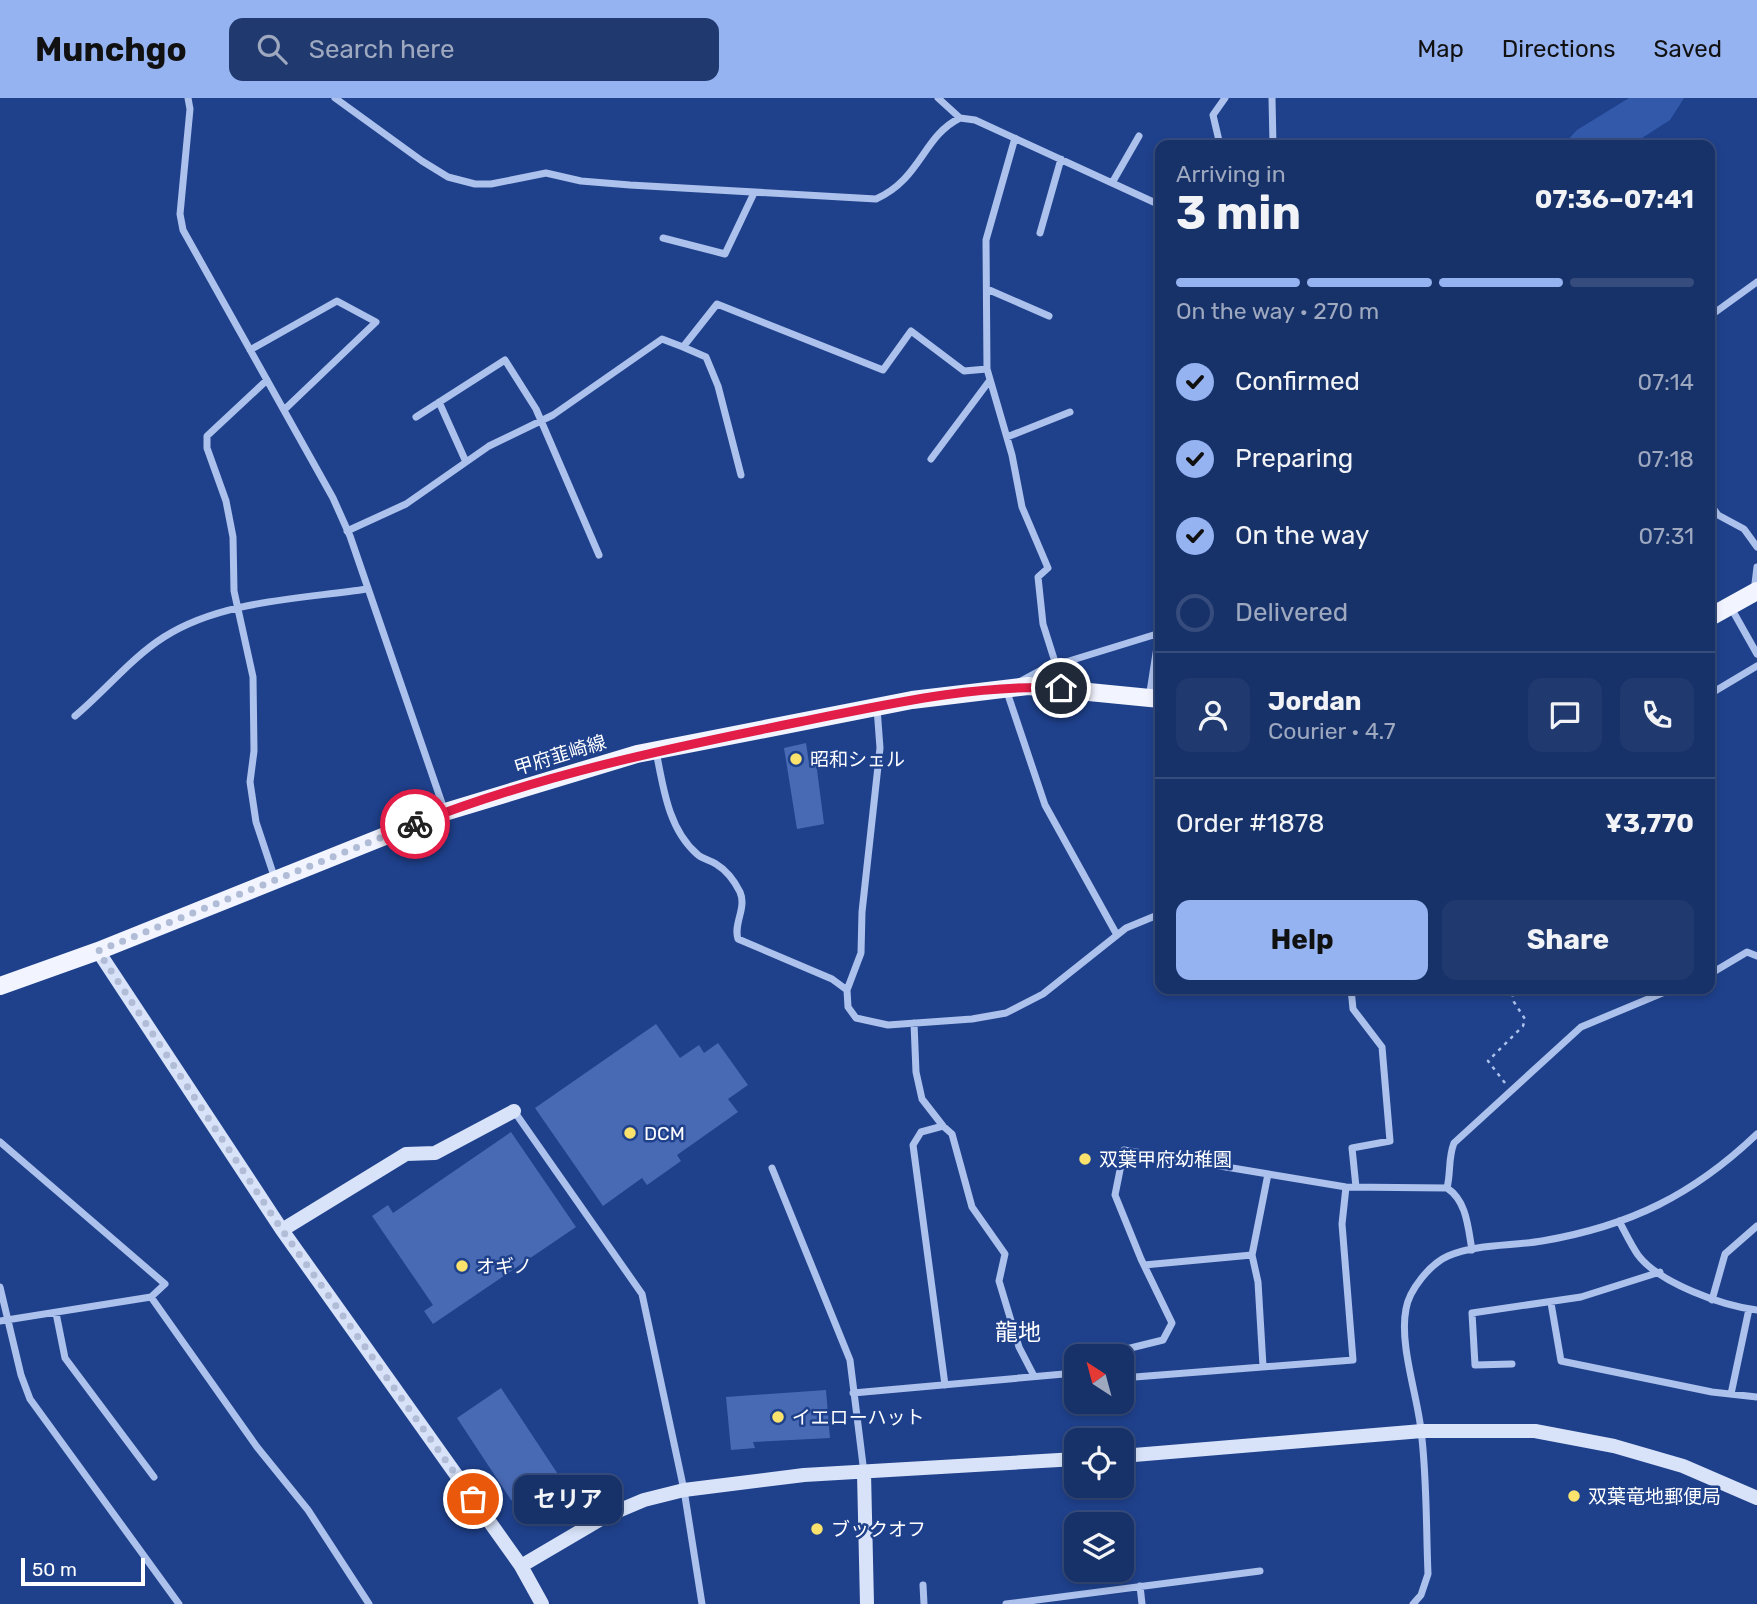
<!DOCTYPE html>
<meta charset="utf-8">
<style>
:root{--surface:#173169;--page:#20396f;--text:#f1f3f6;--muted:#9ea9c0;--line:#364c7d;--accent:#95b2f1}
body{margin:0;font-family:Rubik,"Noto Sans JP",sans-serif;background:var(--page);color:var(--text);height:100vh;display:flex;flex-direction:column;font-size:26px;white-space:nowrap}
*{box-sizing:border-box;margin:0}
p{font-size:23px;color:var(--muted)}
.icon{flex:none;width:38px;height:38px;fill:none;stroke:currentColor;stroke-width:2;stroke-linecap:round;stroke-linejoin:round}
.map{position:relative;flex:1;overflow:hidden}
.panel{position:absolute;left:1155px;top:42px;width:560px;height:854px;display:flex;flex-direction:column;background:var(--surface);border-radius:14px;box-shadow:0 4px 10px #0003,0 0 0 2px var(--line)}
.panel>*{flex:none}
.needle{width:46px;rotate:324deg}
.buttons{position:absolute;left:1064px;top:1246px;display:grid;gap:14px}
.buttons a{display:grid;place-items:center;width:70px;height:70px;border-radius:14px;background:var(--surface);box-shadow:0 4px 10px #0003,0 0 0 2px var(--line);font-size:35px}
.scale{position:absolute;left:21px;bottom:18px;width:124px;box-sizing:border-box;padding-left:7px;border:4px solid #fff;border-top:0;font-size:19px;line-height:24px;white-space:nowrap;color:#fff;-webkit-text-stroke:5px #1f418c;paint-order:stroke}
.pin{position:absolute;display:grid;place-items:center;width:60px;height:60px;color:#fff;margin:-30px;border:4px solid #fff;border-radius:50%;box-shadow:0 2px 7px #0007}
.courier{position:absolute;display:grid;place-items:center;width:70px;height:70px;margin:-35px;border:5px solid #e11d48;border-radius:50%;background:#fff;color:#222;box-shadow:0 2px 9px #0007}
.bubble{position:absolute;height:49px;border-radius:14px;background:var(--surface);box-shadow:0 4px 10px #0003,0 0 0 2px var(--line);font-size:23px;font-weight:700;line-height:49px;text-align:center}
.head em{font-style:normal;font-weight:700}
.head div{display:flex;flex-direction:column-reverse}
.head{display:flex;align-items:center;justify-content:space-between;height:119px;padding:0 21px}
h1{font-size:46px;font-weight:700;line-height:52px}
.bar{display:grid;grid-template-columns:repeat(4,1fr);gap:10px 7px;align-content:center;height:84px;padding:0 21px}
.bar i{height:9px;border-radius:5px;background:var(--line)}
.bar .current{background:var(--accent)}
.bar p{grid-column:span 4}
.line{display:flex;align-items:center;gap:18px;padding:0 21px;border-top:2px solid var(--line)}
.line div{flex:1}
.round{display:grid;place-items:center;flex:none;width:74px;height:74px;border-radius:14px;background:var(--page)}
ol{padding:0 21px;list-style:none}
li{display:flex;align-items:center;gap:21px;height:77px}
li p{margin-inline-start:auto}
li .icon{padding:7px;border-radius:50%;background:var(--accent);color:#111;stroke-width:4}
li:last-child{color:var(--muted)}
li i{width:38px;height:38px;border:4px solid var(--line);border-radius:50%}
.action{display:flex;gap:14px;margin-top:auto;padding:14px 21px}
.action a{flex:1;height:80px;border-radius:14px;background:var(--accent);color:#111;font-size:28px;font-weight:700;line-height:80px;text-align:center}
.action a+a{background:var(--page);color:var(--text)}
header{display:flex;align-items:center;gap:42px;box-sizing:border-box;height:98px;padding:0 35px;background:var(--accent);color:#111}
header strong{font-size:33px}
nav{display:flex;gap:38px;margin-inline-start:auto;font-size:24px}
.search{width:490px;height:63px;background:var(--page);display:flex;align-items:center;gap:18px;box-sizing:border-box;padding:0 24px;border-radius:14px;color:var(--muted);font-size:26px}
.map>svg:first-child{display:block}
</style>
<header>
<strong>Munchgo</strong>
<div class="search"><svg class="icon" aria-label="search" viewBox="0 0 24 24"><circle cx="10" cy="10" r="6"/><path d="M15 15l6 6"/></svg>Search here</div>
<nav><a>Map</a><a>Directions</a><a>Saved</a></nav>
</header>
<div class="map">
<svg width="1757" height="1506" viewBox="0 0 1757 1506">
<rect width="100%" height="100%" fill="#1f418c"/>
<!-- green -->
<path fill="#335aaa" d="M1629,0H1684L1670,22L1631,47H1563L1577,32Z"/>
<!-- building -->
<path fill="#486ab4" d="M806,645L809,665L816,664L824,726L797,731L784,650Z
M656,926L680,960L699,947L704,955L718,945L748,987L728,1001L738,1014L677,1057L681,1063L647,1087L642,1080L603,1108L535,1010Z
M511,1034L576,1129L433,1226L424,1213L433,1207L372,1118L388,1107L393,1115Z
M501,1290L569,1393L539,1413L511,1402L457,1320Z
M826,1292L830,1340L753,1344L755,1350L731,1352L726,1299Z"/>
<g fill="none" stroke-linecap="round" stroke-linejoin="round">
<!-- path -->
<path stroke="#acc1ec" stroke-width="2.5" stroke-dasharray="3.5 5" stroke-linecap="butt" d="M1505,985L1488,963L1523,928L1525,921L1514,904L1512,894L1515,891"/>
<!-- street -->
<path stroke="#acc1ec" stroke-width="7" d="M188,0L190,11L180,116L183,132L333,400L350,438L445,714
M335,0L422,63L448,79L475,86H491L546,75L581,83L630,87L876,101C921,81 923,38 960,20L975,22L1160,107
M938,0L960,20
M1272,0L1273,47
M1015,40L986,142L987,271L1012,357L1022,409L1048,470L1038,479L1043,526L1056,567
M1220,47L1213,17L1225,0
M1112,85L1139,38
M1040,135L1061,61
M663,140L725,156L754,95
M987,191L1049,218
M1710,218L1757,184
M683,249L706,259L718,288L741,377
M250,252L337,203L376,224L284,312
M267,282L207,338V350L226,403L233,439L234,493L253,579L254,653L250,684L256,724L275,781
M439,304L466,364
M416,319L505,262L536,311L599,457
M1007,339L1070,314
M931,361L990,282
M1710,406L1718,417L1744,431L1757,449
M347,433L406,406L489,348L553,317L662,241L683,249L717,206L883,272L911,233L964,273L987,271
M1754,494L1757,469
M1730,508L1757,556
M1019,584L1043,571L1160,535
M1006,591L1045,707L1117,837
M1710,596L1757,568
M1149,600L1159,536
M75,618C105,593 131,560 164,539C222,502 301,501 367,491
M656,653C663,688 668,731 697,756C702,761 710,762 716,766C726,772 735,784 740,794C747,810 733,826 738,841L832,881L847,892L848,909L856,920L888,927L972,921L1006,915L1043,896L1126,830L1160,816
M1710,876L1747,854L1757,858
M1351,891L1353,911L1382,949L1390,1043L1352,1050L1356,1089
M847,892L861,855L862,814L880,650L877,610
M914,925L916,974L922,1001L943,1028
M514,1013L642,1196L684,1392L702,1506
M0,1044L165,1186L151,1199
M772,1070L850,1262L864,1375
M1447,1090C1451,1074 1448,1060 1454,1045L1581,929L1672,891
M1619,1123C1625,1134 1631,1147 1638,1157C1659,1185 1723,1208 1757,1212
M1252,1157L1268,1076
M1144,1167L1252,1157L1258,1184L1263,1268
M0,1189L21,1277L30,1301L179,1506
M1712,1202L1725,1156L1757,1128
M1551,1205L1561,1263L1712,1294L1757,1299
M56,1215L65,1260L154,1379
M0,1223L151,1199L257,1349L308,1412L369,1506
M1098,1258L1163,1242L1172,1225L1141,1161L1115,1097L1124,1052L1346,1089L1447,1090C1467,1103 1468,1130 1472,1152
M1512,1266L1475,1267L1472,1215L1581,1199L1660,1174
M1122,1280L1353,1262L1342,1126L1346,1089
M945,1287L913,1047L921,1034L943,1028L952,1036L972,1109L1005,1156L999,1183L1019,1249L1034,1278
M853,1295L1064,1276L1076,1277
M1731,1296L1749,1211
M923,1487L924,1506
M1140,1488L1142,1506
M1006,1506L1260,1473
M1413,1506L1421,1497L1428,1476C1426,1428 1427,1379 1421,1332C1417,1296 1399,1246 1406,1211C1409,1192 1430,1166 1448,1158C1475,1146 1513,1148 1542,1143C1630,1128 1693,1097 1757,1036"/>
<!-- secondary -->
<path stroke="#d8e3f9" stroke-width="14" d="M98,853L282,1132L521,1468L542,1506
M282,1132L406,1056L435,1055L514,1013
M1122,1358L1422,1333H1535L1614,1348L1683,1368L1757,1400
M864,1375L867,1506
M521,1468L606,1418L644,1402L684,1392L804,1377L1076,1361"/>
<!-- primary -->
<path stroke="#f2f5ff" stroke-width="18" d="M1710,519L1757,493
M0,888L98,853L445,714L637,656L912,602L1028,588L1160,601"/>
</g>
<g fill="none" stroke-linecap="round" stroke-linejoin="round">
<!-- done -->
<path stroke="#b1bcd7" stroke-width="7" stroke-dasharray="0 12.6" d="M415,726L98,853L282,1132L473,1401"/>
<!-- route -->
<path stroke="#e11d48" stroke-width="9" d="M415,726C539,677 669,650 799,624C885,607 974,586 1061,590"/>
</g>
<!-- markers -->
<g fill="#fae26d" stroke="#1f418c" stroke-width="2.5">
<circle cx="796" cy="661" r="7"/>
<circle cx="630" cy="1035" r="7"/>
<circle cx="1085" cy="1061" r="7"/>
<circle cx="462" cy="1168" r="7"/>
<circle cx="778" cy="1319" r="7"/>
<circle cx="1574" cy="1398" r="7"/>
<circle cx="817" cy="1431" r="7"/>
</g>
<g text-anchor="middle" dominant-baseline="central" stroke-width="5" stroke-linejoin="round" paint-order="stroke">
<!-- street labels -->
<g font-size="19" fill="#fff" stroke="#1f418c">
<text transform="translate(560 657) rotate(-17)">甲府韮崎線</text>
</g>
<!-- poi labels -->
<g font-size="19" fill="#fff" stroke="#1f418c" text-anchor="start">
<text x="810" y="661">昭和シェル</text>
<text x="644" y="1035">DCM</text>
<text x="1099" y="1061">双葉甲府幼稚園</text>
<text x="476" y="1168">オギノ</text>
<text x="792" y="1319">イエローハット</text>
<text x="1588" y="1398">双葉竜地郵便局</text>
<text x="831" y="1431">ブックオフ</text>
</g>
<!-- quarter labels -->
<g font-size="23" fill="#fff" stroke="#1f418c">
<text x="1018" y="1234">龍地</text>
</g>
</g>
</svg>
<div class="buttons">
<a><svg class="needle" viewBox="-14 -14 28 28"><path d="M0-13l5 13h-10z" fill="#e53935"/><path d="M0 13l5-13h-10z" fill="#9ea9c0"/></svg></a>
<a><svg class="icon" aria-label="locate" viewBox="0 0 24 24"><circle cx="12" cy="12" r="6"/><path d="M12 2v4M12 18v4M2 12h4M18 12h4"/></svg></a>
<a><svg class="icon" aria-label="layers" viewBox="0 0 24 24"><path d="M12 4l9 5-9 5-9-5zM3 14l9 5 9-5"/></svg></a>
</div>
<div class="scale">50 m</div>
<div class="pin" style="left:473px;top:1401px;background:#ea580c"><svg class="icon" aria-label="bag" viewBox="0 0 24 24"><path d="M5 8h14l-1 12H6zM9 8a3 3 0 0 1 6 0"/></svg></div>
<div class="pin" style="left:1061px;top:590px;background:#1f2937"><svg class="icon" aria-label="home" viewBox="0 0 24 24"><path d="M3 11l9-7 9 7M6 9v11h12V9"/></svg></div>
<div class="courier" style="left:415px;top:726px"><svg class="icon" aria-label="bike" viewBox="0 0 24 24"><circle cx="6" cy="16" r="4"/><circle cx="18" cy="16" r="4"/><path d="M6 16l4-8h5l3 8M10 8l3 8H6M13 5h3"/></svg></div>
<div class="bubble" style="left:514px;top:1377px;width:108px">セリア</div>
<section class="panel">
<div class="head"><div><h1>3 min</h1><p>Arriving in</p></div><em>07:36–07:41</em></div>
<div class="bar"><i class="current"></i><i class="current"></i><i class="current"></i><i></i><p>On the way · 270 m</p></div>
<ol>
<li><svg class="icon" aria-label="check" viewBox="0 0 24 24"><path d="M5 12l5 5 9-10"/></svg>Confirmed<p>07:14</p></li>
<li><svg class="icon" aria-label="check" viewBox="0 0 24 24"><path d="M5 12l5 5 9-10"/></svg>Preparing<p>07:18</p></li>
<li><svg class="icon" aria-label="check" viewBox="0 0 24 24"><path d="M5 12l5 5 9-10"/></svg>On the way<p>07:31</p></li>
<li><i></i>Delivered</li>
</ol>
<div class="line" style="height:126px"><a class="round"><svg class="icon" aria-label="person" viewBox="0 0 24 24"><circle cx="12" cy="8" r="4"/><path d="M4 21q1-7 8-7t8 7"/></svg></a><div><b>Jordan</b><p>Courier · 4.7</p></div><a class="round"><svg class="icon" aria-label="chat" viewBox="0 0 24 24"><path d="M4 5h16v11H9l-5 4z"/></svg></a><a class="round"><svg class="icon" aria-label="phone" viewBox="0 0 24 24"><path d="M5 4h4l2 5-3 2q2 4 5 5l2-3 5 2v4C11 20 4 13 5 4z"/></svg></a></div>
<div class="line" style="height:91px"><div>Order #1878</div><b>¥3,770</b></div>
<div class="action"><a>Help</a><a>Share</a></div>
</section>
</div>
